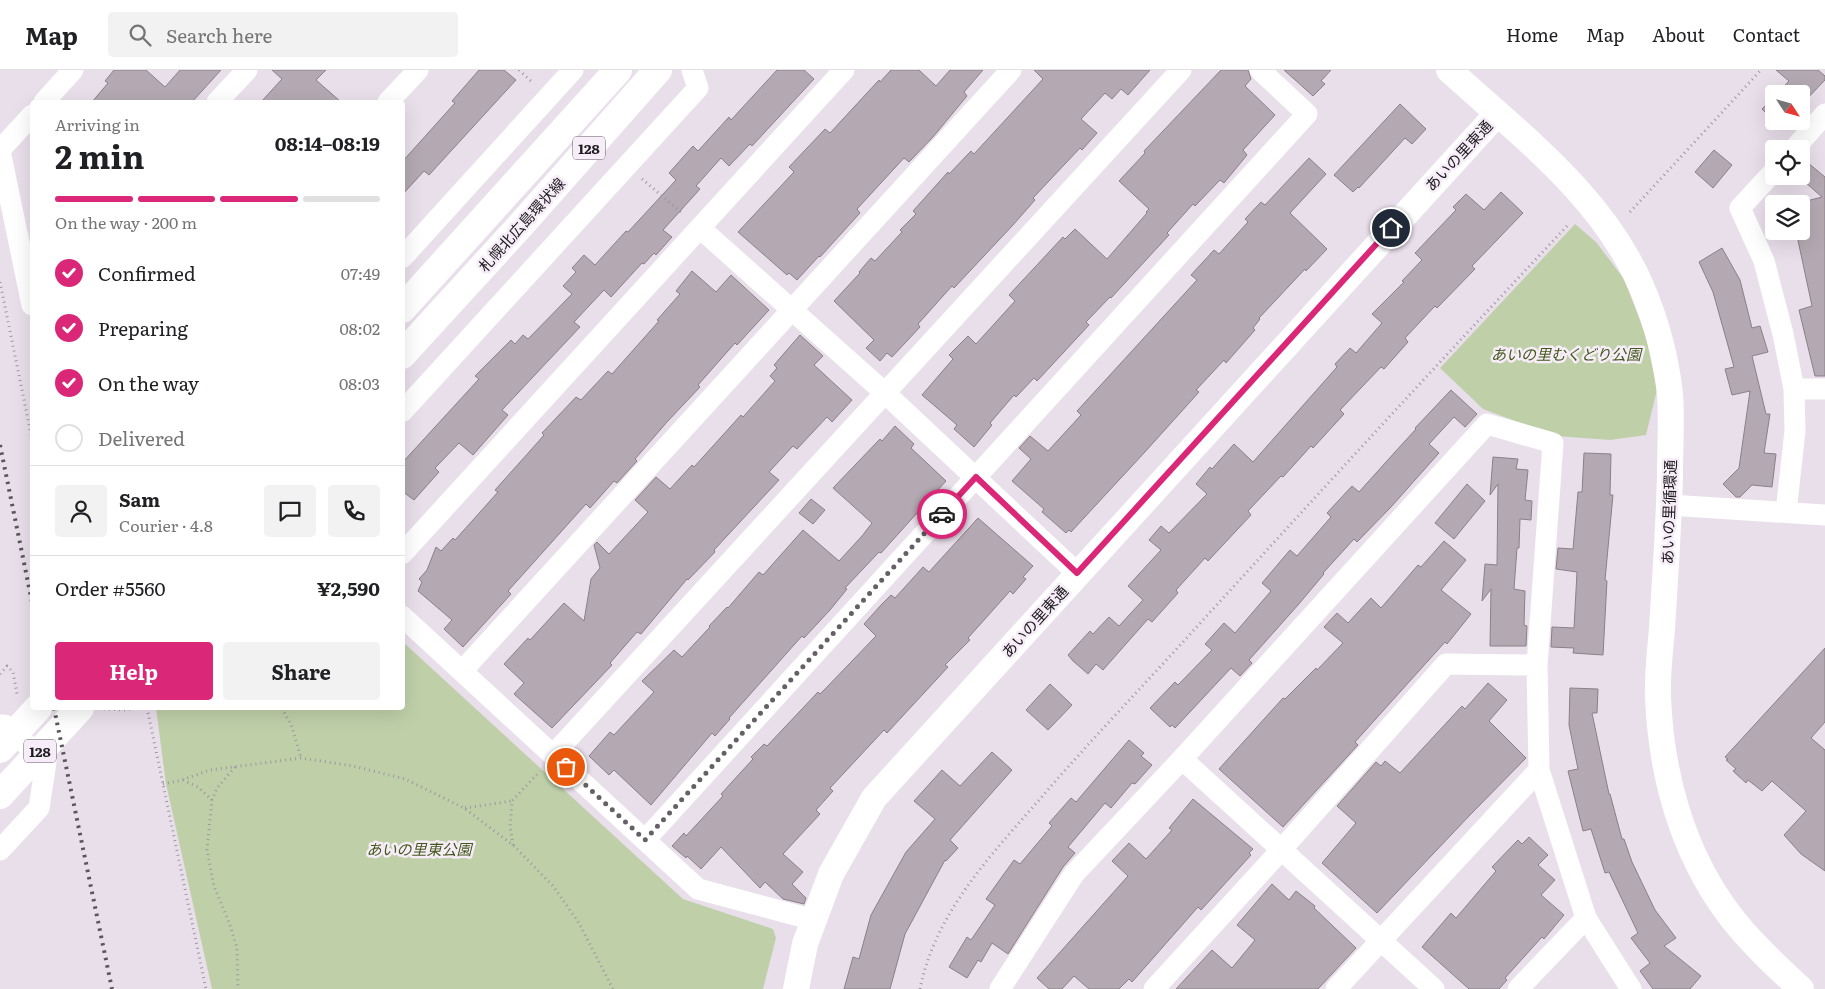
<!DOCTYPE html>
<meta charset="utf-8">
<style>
:root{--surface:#fff;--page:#f2f2f2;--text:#202124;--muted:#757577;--line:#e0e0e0;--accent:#db2777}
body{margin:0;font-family:Literata,"Noto Sans JP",serif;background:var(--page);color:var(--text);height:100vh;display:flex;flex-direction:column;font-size:19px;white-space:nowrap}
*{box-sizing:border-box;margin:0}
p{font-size:16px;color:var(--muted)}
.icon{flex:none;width:28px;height:28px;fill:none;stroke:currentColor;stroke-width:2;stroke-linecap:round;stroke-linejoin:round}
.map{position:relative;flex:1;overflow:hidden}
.details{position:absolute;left:30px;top:30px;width:375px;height:610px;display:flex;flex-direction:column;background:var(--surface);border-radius:5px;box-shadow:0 5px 20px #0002}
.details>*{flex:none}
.needle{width:32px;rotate:126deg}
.fabs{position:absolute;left:1765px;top:15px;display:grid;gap:10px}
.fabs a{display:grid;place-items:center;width:45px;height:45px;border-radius:5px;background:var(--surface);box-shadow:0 5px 20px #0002;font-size:25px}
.pin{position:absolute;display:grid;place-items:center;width:42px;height:42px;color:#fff;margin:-21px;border:2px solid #fff;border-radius:50%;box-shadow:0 1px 5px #0007}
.courier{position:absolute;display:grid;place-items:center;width:50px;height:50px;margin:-25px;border:4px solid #db2777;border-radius:50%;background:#fff;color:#222;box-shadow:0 1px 6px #0007}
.head em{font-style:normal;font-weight:700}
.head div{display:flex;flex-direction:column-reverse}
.head{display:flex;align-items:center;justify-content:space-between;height:85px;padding:0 25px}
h1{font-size:32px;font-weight:700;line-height:38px}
.bar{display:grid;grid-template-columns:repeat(4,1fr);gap:8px 5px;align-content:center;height:60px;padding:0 25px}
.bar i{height:6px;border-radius:4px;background:var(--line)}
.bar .on{background:var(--accent)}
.bar p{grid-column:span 4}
.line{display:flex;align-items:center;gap:12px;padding:0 25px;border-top:1px solid var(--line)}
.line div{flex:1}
.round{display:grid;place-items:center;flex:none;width:52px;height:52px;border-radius:5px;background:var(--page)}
ol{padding:0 25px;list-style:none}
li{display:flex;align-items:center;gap:15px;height:55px}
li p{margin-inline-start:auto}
li .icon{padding:5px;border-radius:50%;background:var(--accent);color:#fff;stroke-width:4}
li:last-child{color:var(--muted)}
li i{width:28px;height:28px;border:2px solid var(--line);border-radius:50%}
.cta{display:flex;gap:10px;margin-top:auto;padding:10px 25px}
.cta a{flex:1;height:58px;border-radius:5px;background:var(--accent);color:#fff;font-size:20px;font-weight:700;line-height:58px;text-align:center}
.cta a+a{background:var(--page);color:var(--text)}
header{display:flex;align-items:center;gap:30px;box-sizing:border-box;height:70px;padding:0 25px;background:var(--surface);border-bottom:1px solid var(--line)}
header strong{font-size:24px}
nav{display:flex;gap:28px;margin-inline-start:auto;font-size:18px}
.search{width:350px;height:45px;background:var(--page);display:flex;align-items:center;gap:12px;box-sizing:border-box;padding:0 18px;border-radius:5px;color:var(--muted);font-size:19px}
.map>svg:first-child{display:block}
</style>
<header>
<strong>Map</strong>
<div class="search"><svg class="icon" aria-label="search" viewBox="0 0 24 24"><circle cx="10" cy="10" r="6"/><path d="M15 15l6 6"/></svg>Search here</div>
<nav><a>Home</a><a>Map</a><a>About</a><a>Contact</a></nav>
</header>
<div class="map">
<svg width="1825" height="919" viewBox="0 0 1825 919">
<rect width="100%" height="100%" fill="#e9dfeb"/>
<!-- green -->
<path fill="#bfd0a9" d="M1575,154L1596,172L1624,209L1646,266L1657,320L1646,365L1610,370L1556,366L1483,339L1440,298Z
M403,572L683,829L773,859L776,868L763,919H212L166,714L156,638H402Z"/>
<!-- building -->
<path fill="#b4a9b2" stroke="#8b8089" d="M114,0H146L165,17L180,0H221L192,32H92L108,13L105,11Z
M272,0H326L316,10L341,32H261L282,9Z
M479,0H504L516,10L429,105L424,101L402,125V92L455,33L452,31Z
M777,0H804L814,9L752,76L750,74L729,96L721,88L696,116L700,119L663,160L672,167L656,185L654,183L644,194L642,193L611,227L604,220L574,252L580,257L502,340L508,345L473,385L459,373L435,398L439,402L414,430L402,421V393L479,309L475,306L511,270L515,274L523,265L528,269L572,224L563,216L576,202L572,198L584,185L595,195L626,161L628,162L676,110L669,103L693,76L698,81L729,47L731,50Z
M891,0H919L936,16L950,0H983L964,22L967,26L933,67L909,92L904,88L857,139L860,143L820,187L819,186L797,210L789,203L787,205L738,162L794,102L789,97L825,59L830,63L879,10L880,12Z
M1034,0H1150L1128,25L1121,19L1112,29L1105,23L1081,49L1097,63L1082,80L1080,78L1033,128L1035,130L1013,155L954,218L952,216L918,254L920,257L892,287L887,283L880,291L866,278L874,270L834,231L860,203L859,202L871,188L875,191L902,162L900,160L916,144L913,141L948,102L949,104L971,81L974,84L1043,9Z
M1221,0H1248L1251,9L1245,16L1275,45L1243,80L1247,85L1224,113L1220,110L1195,136L1193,134L1167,163L1169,165L1111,228L1110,227L1086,252L1089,255L1037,311L1034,308L1016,327L1014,325L990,353L992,355L974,377L954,359L957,355L922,325L953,289L949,285L968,266L976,274L1015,231L1009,225L1063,167L1065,169L1075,159L1107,189L1147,143L1146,142L1149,139L1119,111L1145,83L1144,81Z
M1284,0H1331L1321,11L1325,14L1313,26Z
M1776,0H1818L1825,6V10L1801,35V24H1777L1789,11Z
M1774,27V51L1762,39Z
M1400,34L1426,59L1412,74L1405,68L1359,118L1358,117L1353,122L1334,105Z
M1714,80L1732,95L1713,118L1695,102Z
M1309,88L1326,104L1290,143L1327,179L1306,201L1305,199L1259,248L1260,249L1253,258L1255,260L1226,293L1224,290L1196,320L1199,322L1144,383L1071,462L1069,460L1066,463L1042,442L1044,439L1012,411L1031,389L1019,378L1030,366L1048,381L1081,345L1077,341L1197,210L1191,205L1214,180L1219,184L1248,152L1245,149L1261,132L1265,135Z
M1802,88L1825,107V306H1815L1799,240L1812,236L1796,161H1801V134H1795L1822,127L1798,106H1801Z
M1501,122L1523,143L1472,196L1475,199L1437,238L1435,236L1405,268L1408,272L1384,299L1381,297L1340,340L1344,344L1313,378L1311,376L1283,407L1281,406L1248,441L1251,445L1208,491L1205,488L1176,520L1178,523L1152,552L1148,549L1103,600L1096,594L1088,604L1073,591L1068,585L1090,561L1093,564L1109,547L1119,556L1143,530L1128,516L1161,480L1149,470L1161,456L1169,463L1207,424L1196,414L1210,397L1212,399L1234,374L1253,392L1337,297L1335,294L1350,278L1356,283L1382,253L1372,244L1404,212L1402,211L1422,190L1415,183L1456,140L1453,137L1466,124L1484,140Z
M1722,178L1740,210L1752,258L1760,256L1768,282L1752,286L1766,344H1770L1764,383L1776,384L1772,417L1752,415L1740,427H1736L1723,414L1739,398L1750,321L1732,325L1725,299L1734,297L1713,222L1699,192Z
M692,201L716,222L731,205L769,240L737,275L735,273L698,315L700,317L667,352L635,389L637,391L617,413L614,411L590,438L586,434L508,521L511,524L463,577L444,559L452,550L418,521L422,512L419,509L427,500L436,477L441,481L453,468L455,470L498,422L495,420L538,372L544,365L542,363L576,327L581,330L608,301L612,304L659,251L657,250L680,224L676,221Z
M800,265L823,286L814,295L852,330L832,352L827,347L797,379L793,376L769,402L779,410L714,480L715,482L688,510L687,509L641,564L637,562L610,593L612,595L552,658L514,624L524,613L504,594L528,568L530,570L564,533L584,551L591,509L600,498L594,475L597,472L609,484L648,442L635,430L656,407L670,419L692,395L694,397L741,345L743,347L775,311L770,306L777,298L774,295Z
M1451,320L1477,344L1465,357L1454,347L1429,374L1439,383L1391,437L1357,472L1354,469L1323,503L1324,504L1298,535L1249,590L1252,593L1240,606L1231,598L1175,658L1172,655L1170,657L1150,638L1175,612L1178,615L1212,580L1205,574L1224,553L1235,563L1271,521L1262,513L1290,480L1297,486L1331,447L1327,443L1352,416L1359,422L1395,382L1416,359L1415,358Z
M895,356L914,374L911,378L946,411L881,483L879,482L845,518L847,519L830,540L804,568L802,566L729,648L730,649L715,666L712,663L651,735L614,700L609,705L589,686L610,662L614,665L654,622L642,611L674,580L682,587L710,557L709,556L727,537L728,538L759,502L763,505L803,460L839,491L862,466L872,453L833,418L880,369L882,371Z
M1584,383L1611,384L1610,425H1613L1605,510L1607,511L1603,585L1573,583L1574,578L1551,577L1552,557L1574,558L1577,502L1556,499L1558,478L1573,479L1578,422H1582Z
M1493,387L1518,389L1516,399L1528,400L1525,430L1532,431L1531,450L1520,449L1519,478H1517L1514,519L1525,521L1524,555L1527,556L1526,576H1490L1491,519L1482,531L1485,494L1497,495L1498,414L1490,425Z
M1467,414L1485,431L1454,469L1435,453Z
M811,429L825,440L813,454L799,443Z
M978,448L1033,496L1023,507L1026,509L1013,524L1010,521L968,568L970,570L945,595L948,597L887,663L884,660L830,718L833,721L816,740L820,744L783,784L803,802L792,814L806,828L804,834L783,829L765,812L760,818L721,777L701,799L687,786L686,788L672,776L684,763L686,766L723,726L721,724L753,689L751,687L764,674L767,676L818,622L820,624L827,617L876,566L864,554L881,535L891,525L895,528L923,497L929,502Z
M1444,471L1466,490L1441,520L1471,544L1447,574L1445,572L1355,672L1358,675L1283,757L1219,699L1283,628L1285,629L1316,598L1317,600L1343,573L1324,557L1337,543L1348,553L1371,528L1381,538L1418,495L1421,497Z
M1825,578V652L1811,668L1825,680V801L1801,784L1784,765L1806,741L1772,711L1762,721L1748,710L1746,713L1733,701L1736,699L1726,690L1728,689L1725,687Z
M1488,613L1507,630L1489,651L1526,688L1470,745L1377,843L1322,793L1356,753L1337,736L1376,692L1381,696L1385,691L1400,703L1462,636L1465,639Z
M1050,614L1072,635L1048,660L1026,640Z
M1570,618L1598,619L1597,643H1592L1609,724H1610L1622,769H1624L1632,792L1655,840L1676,868L1664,876L1701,906L1690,919H1653L1640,901L1650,893L1631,868L1638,863L1609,802L1605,803L1591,759L1583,761L1568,701L1578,699L1569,655Z
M1129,670L1144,683L1141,686L1152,695L1135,714L1132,713L1111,738L1105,733L1068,777L1075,783L1063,797L1008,884L992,873L981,892L978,890L967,908L949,897L967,867L971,870L995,835L986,829L1014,790L1020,794L1052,756L1049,753L1071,728L1076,732Z
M992,682L1012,700L950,770L958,778L946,791L945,790L905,864L890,919H844L853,887L859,889L871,845L906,782L935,749L914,731L942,700L960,716Z
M1193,729L1253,779L1249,783L1251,785L1201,840L1198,837L1132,912L1129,909L1119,919H1089L1074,906L1062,919H1049L1037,908L1128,806L1112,791L1129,773L1146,789L1172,760L1169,758Z
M1529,767L1548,785L1538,795L1555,810L1541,825L1564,845L1544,869L1542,867L1505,908L1507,910L1499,919H1469L1422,877L1451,843L1456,848L1496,801L1492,797L1518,770L1522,774Z
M1272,814L1289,830L1296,821L1315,836L1314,838L1356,878L1318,919H1176L1212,880L1232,898L1255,870L1237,855Z"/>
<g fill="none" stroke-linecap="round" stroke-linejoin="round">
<!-- path -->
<path stroke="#9d969f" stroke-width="3" stroke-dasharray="1 4" stroke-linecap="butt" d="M519,0L533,13
M642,109L683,144
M1630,142L1761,0
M0,212L32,369
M0,604L7,596L13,602L17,624
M147,638L206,919
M282,638L292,657L301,688
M104,639L123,640L137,638
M235,697L217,718L212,730L207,780L214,816L230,855L237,878L238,919
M183,710L198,717L212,730
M163,714L182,710L210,700L301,688L353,696L405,709L464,738L513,775L553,816L579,853L613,919
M465,738L512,731
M513,775L510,757L512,731L540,701
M920,919C935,843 991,785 1040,729C1089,672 1142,617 1193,561C1317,425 1441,290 1567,156"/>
<!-- minor -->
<path stroke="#fff" stroke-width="21" d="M44,32L73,0
M217,32L247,0
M388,32L418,0
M1794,79L1825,44
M0,80L32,45
M0,81L32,235
M1774,101L1740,138L1764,191L1783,264L1794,319L1795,361L1786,442
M700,158L885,323L1077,503
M402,188L573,0
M1794,319H1825
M402,342L698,18L692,0
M1669,435L1825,445
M402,484L844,0
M402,546L698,819L814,850
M462,601L1011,0
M0,655H5L46,692L39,738L0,780
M553,685L1181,0
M1182,689L1434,919
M645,770L1307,44L1260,0
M1000,919L1074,804L1182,689L1487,354L1553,373L1537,595L1539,700L1586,848L1631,919
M1154,919L1282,779L1446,594L1537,595
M1336,919L1539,700
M1518,919L1586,848"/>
<!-- tertiary -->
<path stroke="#fff" stroke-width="26" d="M1449,0C1520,65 1603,126 1642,218C1656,251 1666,288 1670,324C1672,350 1670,377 1670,403C1669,455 1665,507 1662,559C1660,582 1657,605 1658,627C1661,704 1682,781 1728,843C1749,871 1775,895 1801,919
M796,919L805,874L831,804L874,728L1497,44"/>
<!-- primary -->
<path stroke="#fff" stroke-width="28" d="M402,239L618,0
M402,285L520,156L658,0
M0,679L38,638
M0,725L80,638"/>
<!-- rail -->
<path stroke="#5b565c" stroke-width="4" stroke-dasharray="2.5 5" stroke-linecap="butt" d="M0,375L32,532
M54,638L112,919"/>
</g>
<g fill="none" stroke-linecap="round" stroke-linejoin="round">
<!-- done -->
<path stroke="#656066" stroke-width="5" stroke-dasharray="0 9" d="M566,697L645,770L942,444"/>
<!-- route -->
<path stroke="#db2777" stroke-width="6" d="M942,444L976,407L1077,503L1391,158"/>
</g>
<g text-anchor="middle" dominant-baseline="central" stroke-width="5" stroke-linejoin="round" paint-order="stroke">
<!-- shield labels -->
<g fill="#f7edf8" stroke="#5f5a60" stroke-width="1">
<rect x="573" y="66.5" width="32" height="23" rx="4"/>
<rect x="24" y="669.5" width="32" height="23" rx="4"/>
</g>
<g font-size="14" font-weight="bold" fill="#1e1b1f">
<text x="589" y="78">128</text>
<text x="40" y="681">128</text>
</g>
<!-- street labels -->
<g font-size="15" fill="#1e1b1f" stroke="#f7edf8">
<text transform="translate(1458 85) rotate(-47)">あいの里東通</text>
<text transform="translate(521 154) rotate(-48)">札幌北広島環状線</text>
<text transform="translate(1668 442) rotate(-88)">あいの里循環通</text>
<text transform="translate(1034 551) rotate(-48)">あいの里東通</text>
</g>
<!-- park labels -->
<g font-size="15" font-style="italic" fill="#42581a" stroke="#f7edf8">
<text x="1566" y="283">あいの里むくどり公園</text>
<text x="419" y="778">あいの里東公園</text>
</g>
</g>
</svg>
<div class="fabs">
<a><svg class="needle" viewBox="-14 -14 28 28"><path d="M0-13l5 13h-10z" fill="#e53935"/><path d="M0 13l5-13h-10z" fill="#757577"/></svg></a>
<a><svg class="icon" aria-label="locate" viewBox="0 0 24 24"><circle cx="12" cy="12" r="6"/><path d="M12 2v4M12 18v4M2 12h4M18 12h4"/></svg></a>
<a><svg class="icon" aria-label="layers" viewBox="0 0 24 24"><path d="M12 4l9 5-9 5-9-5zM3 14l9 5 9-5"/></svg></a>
</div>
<div class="pin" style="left:566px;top:697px;background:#ea580c"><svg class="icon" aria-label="bag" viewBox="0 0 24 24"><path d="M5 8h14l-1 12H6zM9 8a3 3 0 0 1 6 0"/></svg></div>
<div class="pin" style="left:1391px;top:158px;background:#1f2937"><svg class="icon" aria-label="home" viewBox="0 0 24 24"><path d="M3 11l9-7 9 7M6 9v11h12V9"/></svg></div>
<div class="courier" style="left:942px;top:444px"><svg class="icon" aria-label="car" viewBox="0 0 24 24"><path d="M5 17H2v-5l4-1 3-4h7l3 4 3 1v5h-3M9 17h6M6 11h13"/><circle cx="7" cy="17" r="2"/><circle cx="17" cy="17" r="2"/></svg></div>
<section class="details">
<div class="head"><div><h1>2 min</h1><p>Arriving in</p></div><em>08:14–08:19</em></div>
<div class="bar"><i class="on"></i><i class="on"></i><i class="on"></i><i></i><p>On the way · 200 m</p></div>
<ol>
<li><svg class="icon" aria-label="check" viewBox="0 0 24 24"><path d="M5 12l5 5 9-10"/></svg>Confirmed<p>07:49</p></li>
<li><svg class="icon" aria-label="check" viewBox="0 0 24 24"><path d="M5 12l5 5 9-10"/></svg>Preparing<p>08:02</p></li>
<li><svg class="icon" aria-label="check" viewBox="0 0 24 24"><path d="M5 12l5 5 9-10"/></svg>On the way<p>08:03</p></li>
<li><i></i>Delivered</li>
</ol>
<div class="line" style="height:90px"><a class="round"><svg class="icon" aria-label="person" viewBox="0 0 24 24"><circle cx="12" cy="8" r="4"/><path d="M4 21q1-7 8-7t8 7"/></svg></a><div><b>Sam</b><p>Courier · 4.8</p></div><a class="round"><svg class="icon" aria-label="chat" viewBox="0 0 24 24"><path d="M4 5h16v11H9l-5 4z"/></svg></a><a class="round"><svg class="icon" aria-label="phone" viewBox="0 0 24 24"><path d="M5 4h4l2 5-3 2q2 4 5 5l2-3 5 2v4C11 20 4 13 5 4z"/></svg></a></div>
<div class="line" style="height:65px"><div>Order #5560</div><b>¥2,590</b></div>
<div class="cta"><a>Help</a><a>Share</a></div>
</section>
</div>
